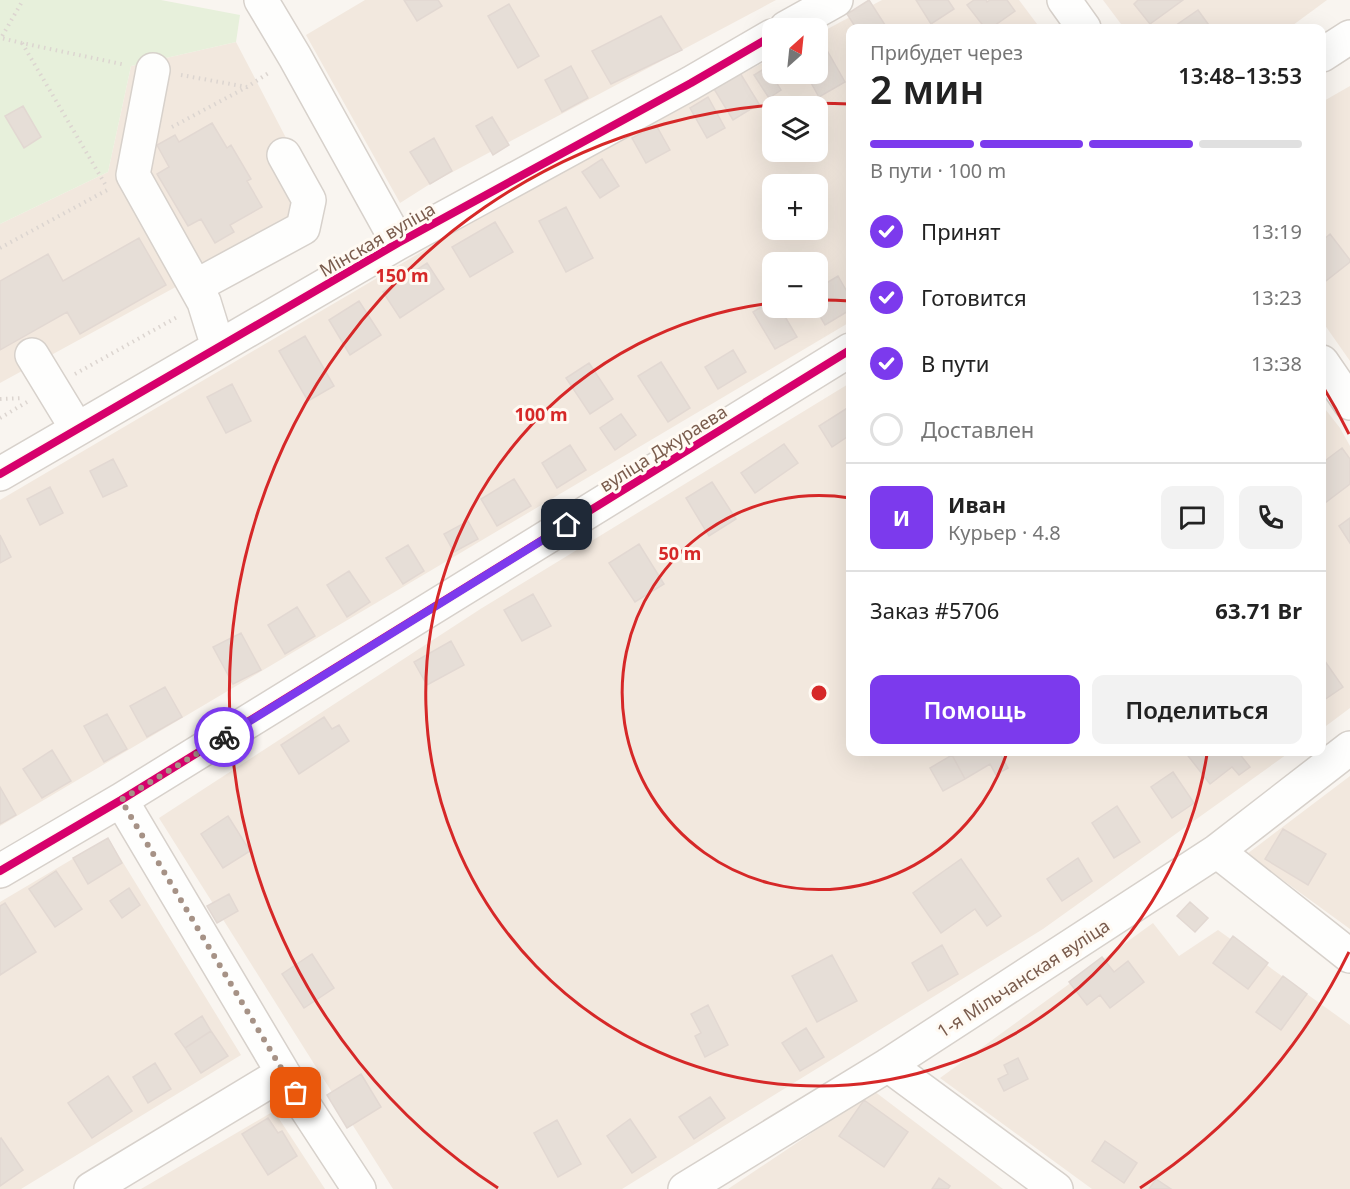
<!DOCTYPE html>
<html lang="ru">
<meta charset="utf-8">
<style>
:root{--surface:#fff;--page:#f2f2f2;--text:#222;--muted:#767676;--line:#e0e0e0;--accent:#7c3aed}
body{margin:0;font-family:"Noto Sans",sans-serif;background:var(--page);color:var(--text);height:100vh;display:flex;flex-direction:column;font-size:22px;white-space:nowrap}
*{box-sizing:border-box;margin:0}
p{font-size:20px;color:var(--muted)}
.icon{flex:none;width:33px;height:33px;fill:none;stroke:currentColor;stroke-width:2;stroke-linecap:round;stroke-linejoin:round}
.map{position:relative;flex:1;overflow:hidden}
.sheet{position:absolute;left:846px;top:24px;width:480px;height:732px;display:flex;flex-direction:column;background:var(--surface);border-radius:12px;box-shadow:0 6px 24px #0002}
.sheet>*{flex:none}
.needle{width:39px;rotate:27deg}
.fabs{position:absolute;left:762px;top:18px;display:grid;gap:12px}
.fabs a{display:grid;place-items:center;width:66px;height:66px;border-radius:12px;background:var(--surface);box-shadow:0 6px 24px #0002;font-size:30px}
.pin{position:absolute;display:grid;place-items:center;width:51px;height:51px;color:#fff;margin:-26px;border-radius:12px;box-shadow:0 3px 9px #0006}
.courier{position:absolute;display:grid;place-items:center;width:60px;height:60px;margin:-30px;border:4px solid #7c3aed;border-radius:50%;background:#fff;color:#222;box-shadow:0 2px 8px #0007}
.headline em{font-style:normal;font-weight:600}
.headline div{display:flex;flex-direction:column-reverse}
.headline{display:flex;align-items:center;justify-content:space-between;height:102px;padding:0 24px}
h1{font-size:39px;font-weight:600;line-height:45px}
.bar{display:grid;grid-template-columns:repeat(4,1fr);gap:9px 6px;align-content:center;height:72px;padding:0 24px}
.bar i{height:8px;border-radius:4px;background:var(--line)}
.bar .on{background:var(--accent)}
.bar p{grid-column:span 4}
.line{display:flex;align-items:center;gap:15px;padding:0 24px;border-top:2px solid var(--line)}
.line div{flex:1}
.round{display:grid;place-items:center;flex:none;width:63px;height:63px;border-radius:12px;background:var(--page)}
ol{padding:0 24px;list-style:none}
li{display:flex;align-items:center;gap:18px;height:66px}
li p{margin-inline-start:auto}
li .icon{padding:6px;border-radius:50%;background:var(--accent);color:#fff;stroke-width:4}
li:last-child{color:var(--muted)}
li i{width:33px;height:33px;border:3px solid var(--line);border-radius:50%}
.action{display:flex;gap:12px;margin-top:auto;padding:12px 24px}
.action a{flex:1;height:69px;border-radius:12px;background:var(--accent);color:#fff;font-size:24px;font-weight:600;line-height:69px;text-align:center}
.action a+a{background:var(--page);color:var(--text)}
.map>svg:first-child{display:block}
</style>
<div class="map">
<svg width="1350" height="1189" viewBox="0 0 1350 1189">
<rect width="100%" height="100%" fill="#f9f5f0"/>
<!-- residential -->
<path fill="#f2e8de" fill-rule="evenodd" d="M365,0H776L430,184L400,203L306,35Z
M882,0H1019L1040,28H850V322L0,826V500L564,168L772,58V74H818V34ZM772,106H818V152H772ZM772,184H818V230H772ZM772,262H818V308H772Z
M1103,0H1327L1289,28H1124Z
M236,42L322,207L0,383V224L108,172L131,66Z
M1350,86V361L1322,321V102Z
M850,383V752H1290L1043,929L622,1189H393L159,818L482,608Z
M1322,405L1340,428L1350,446V708L1322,729Z
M1350,776V929L1247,854Z
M108,838L241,1055L21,1189H0V902Z
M1153,923L1179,956L1218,930L1350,1025V1189H1092L940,1078Z
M874,1091L1003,1189H728Z
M274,1111L325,1189H141Z"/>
<!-- green -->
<path fill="#e7f0db" d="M0,0H161L240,15L236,42L131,66L108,172L0,224Z"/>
<!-- building -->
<path fill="#e6ded7" stroke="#e2d8d2" stroke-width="1.5" d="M404,0H438L442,6L417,21Z
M869,0L887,28H856L847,14Z
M916,0H948L954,9L931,24Z
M974,0H986L987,2L990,0H1007L1015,11L991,28H985L967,5Z
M1138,0H1183L1150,24L1134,4Z
M509,4L539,56L518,68L488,16Z
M1198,10L1211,28H1172Z
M661,16L682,50L611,84L592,51Z
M820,38L845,82L819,97L806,74H818V40Z
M571,66L588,98L562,112L545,80Z
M767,67L781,90L769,98L754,75Z
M737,68L759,104L733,120L711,84Z
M708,97L725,128L707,138L690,108Z
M23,106L41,137L24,148L5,116Z
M492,117L509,145L493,155L476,126Z
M212,123L227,148L231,145L251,179L247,181L262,207L230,225L234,232L215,243L201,219L188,226L157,174L169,167L157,145L175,135L179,142Z
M656,125L670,150L646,163L632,138Z
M434,138L452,171L430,184L410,152Z
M602,159L619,186L600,198L582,172Z
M566,207L593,258L566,272L539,221Z
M495,222L513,252L470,277L452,247Z
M1330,234L1350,260V262L1322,284V241Z
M139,238L166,285L80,334L67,312L0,350V281L48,254L63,281Z
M427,263L444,289L400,318L383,292Z
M838,276L850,297V310L825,325L815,308H818V288Z
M772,300V308H780L797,337L775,349L753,312Z
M359,301L381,335L350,355L329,320Z
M305,336L334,386L308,401L279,351Z
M733,350L746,372L718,389L705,367Z
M661,362L690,408L668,422L638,376Z
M589,363L613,399L590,414L566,378Z
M232,384L251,421L226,433L207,397Z
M849,407L850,410V435L832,447L819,426Z
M621,414L636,435L615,450L600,428Z
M784,444L798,463L755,493L741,473Z
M570,445L586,470L557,488L542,463Z
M1342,448L1350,459V484L1325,503L1322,499V463Z
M113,459L127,486L103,497L90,471Z
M514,479L531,506L497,526L481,499Z
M712,482L736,519L709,536L686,498Z
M50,487L63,513L40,525L27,499Z
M1350,518V543L1339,526Z
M468,521L478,539L454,552L444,534Z
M0,535L11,557L0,563Z
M639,544L664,584L635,602L609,563Z
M408,545L424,571L403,584L386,558Z
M349,571L370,602L347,617L327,585Z
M533,594L551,626L522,641L504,610Z
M297,607L315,636L285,654L268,625Z
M241,633L261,670L233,684L213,647Z
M451,641L464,665L427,685L414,662Z
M1322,657L1343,687L1324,700L1322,697Z
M165,687L182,717L147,737L130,706Z
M107,714L127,749L104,762L84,726Z
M324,717L332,729L339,725L349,741L299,774L281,745Z
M52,750L71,781L42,798L23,769Z
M959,752H999L1008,768L996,775L990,764L965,779L952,755Z
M1185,752H1238L1250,767L1239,775L1232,767L1210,784Z
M952,755L965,779L943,791L930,768Z
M1173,772L1194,803L1172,818L1151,787Z
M0,787L16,815L0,824Z
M1117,806L1140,842L1114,858L1092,823Z
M228,816L250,851L223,868L201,834Z
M1283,829L1326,854L1308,885L1265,859Z
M108,838L122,863L88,884L73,858Z
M1078,858L1092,881L1062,901L1047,879Z
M961,859L1001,916L987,926L975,909L941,933L913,893Z
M56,871L82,909L55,927L29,889Z
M129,888L140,905L122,918L110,901Z
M229,894L238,911L217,923L207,906Z
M1190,902L1208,918L1195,932L1177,916Z
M5,903L36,952L0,975V906Z
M1233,936L1268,963L1248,989L1213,963Z
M942,945L958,974L928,991L912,963Z
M312,954L334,988L304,1008L282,974Z
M832,955L857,1001L817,1022L792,976Z
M1102,957L1114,972L1128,961L1144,982L1110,1008L1100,995L1087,1005L1069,982Z
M1283,976L1307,994L1281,1030L1256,1012Z
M708,1005L728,1045L705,1057L695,1036L701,1033L691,1014Z
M202,1016L211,1031L185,1048L175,1034Z
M806,1028L824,1057L800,1071L782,1043Z
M211,1031L228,1056L201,1073L185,1048Z
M1018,1058L1028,1079L1004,1091L998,1079L1008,1074L1004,1065Z
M155,1063L171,1089L148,1103L133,1077Z
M361,1074L381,1107L347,1128L327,1095Z
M108,1076L132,1111L92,1138L68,1103Z
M710,1097L725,1118L694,1139L679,1117Z
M864,1100L908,1132L884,1167L839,1136Z
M268,1118L278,1133L282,1131L297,1156L268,1175L242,1134Z
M630,1119L656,1157L632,1173L607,1136Z
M557,1120L581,1164L558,1177L534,1133Z
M1,1138L23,1170L0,1186V1139Z
M1105,1141L1137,1163L1124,1183L1092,1161Z
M939,1178L950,1186L948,1189H932Z
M1156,1179L1171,1189H1149Z"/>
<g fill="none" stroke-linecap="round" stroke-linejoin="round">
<!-- minor casing -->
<g stroke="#d7d1cb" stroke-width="36">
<path id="minor" d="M261,0L295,57L398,243
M1064,0L1084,28
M786,28L836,0
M1322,55L1350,37
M153,70L133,175L204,302L218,347
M196,286L303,228L309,200L284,155
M32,355L77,429
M1322,362L1350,403
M0,474L398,243L691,83L772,36
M121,800L283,1073L359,1189
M1217,851L1350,956
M0,871L121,800L850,350
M888,1065L1056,1189
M91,1189L283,1073
M685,1189L888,1065L1217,851L1350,748"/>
</g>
<!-- path -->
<path stroke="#dcd5d0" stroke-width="4" stroke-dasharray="1.5 4.5" stroke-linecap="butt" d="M22,43L1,38L23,0
M181,75L247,87L270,72
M172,127L247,87
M105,184L22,43L126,65
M0,248L109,189
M75,374L179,316
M0,399L23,398
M0,418L27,402"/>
<!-- minor -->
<use href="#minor" stroke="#fefefd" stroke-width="33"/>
<!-- cycleway casing -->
<g stroke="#fffaf3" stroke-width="11">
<path id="cycleway" d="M0,474L398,243L691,83L772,36
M0,871L121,800L850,350"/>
</g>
<!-- cycleway -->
<use href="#cycleway" stroke="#d6006c" stroke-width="8"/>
</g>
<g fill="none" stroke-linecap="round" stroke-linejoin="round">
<!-- done -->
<path stroke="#a69286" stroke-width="6" stroke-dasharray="0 10.8" d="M224,737L121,800L296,1093"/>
<!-- route -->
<path stroke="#7c3aed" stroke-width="8" d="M224,737L567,525"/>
</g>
<!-- distance rings -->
<g fill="none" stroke="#d62828" stroke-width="3">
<path d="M1007 752A197 197 0 1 1 850 498"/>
<path d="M1207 754A393 393 0 1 1 771 303M819 300A393 393 0 0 1 850 301"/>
<path d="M1349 952A590 590 0 0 1 1140 1188M498 1188A590 590 0 0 1 850 104M1322 385A590 590 0 0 1 1349 434"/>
</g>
<g text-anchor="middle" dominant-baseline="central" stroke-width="6" stroke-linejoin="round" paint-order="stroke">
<!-- street labels -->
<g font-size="18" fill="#7a5c4d" stroke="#fffaf3">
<text transform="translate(377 239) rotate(-30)">Мінская вуліца</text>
<text transform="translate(663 448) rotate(-32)">вуліца Джураева</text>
<text transform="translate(1023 978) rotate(-33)">1-я Мільчанская вуліца</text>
</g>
</g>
<circle cx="819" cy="693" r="9" fill="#d62828" stroke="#fffaf3" stroke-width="3"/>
<g font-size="18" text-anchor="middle" font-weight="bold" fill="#d62828" stroke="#fffaf3" stroke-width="6" stroke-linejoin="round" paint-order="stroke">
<text x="402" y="282">150 m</text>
<text x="541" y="421">100 m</text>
<text x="680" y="560">50 m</text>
</g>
</svg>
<div class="fabs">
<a><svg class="needle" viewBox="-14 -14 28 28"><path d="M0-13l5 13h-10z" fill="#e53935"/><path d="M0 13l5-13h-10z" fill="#767676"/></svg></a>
<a><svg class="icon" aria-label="layers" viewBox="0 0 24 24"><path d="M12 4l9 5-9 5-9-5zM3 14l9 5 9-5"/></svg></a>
<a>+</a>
<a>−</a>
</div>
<div class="pin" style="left:296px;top:1093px;background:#ea580c"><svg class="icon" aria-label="bag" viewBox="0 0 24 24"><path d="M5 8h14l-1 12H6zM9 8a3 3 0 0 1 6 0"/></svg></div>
<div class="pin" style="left:567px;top:525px;background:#1f2937"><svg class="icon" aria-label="home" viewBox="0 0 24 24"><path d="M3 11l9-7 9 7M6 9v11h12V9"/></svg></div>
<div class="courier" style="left:224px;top:737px"><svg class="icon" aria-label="bike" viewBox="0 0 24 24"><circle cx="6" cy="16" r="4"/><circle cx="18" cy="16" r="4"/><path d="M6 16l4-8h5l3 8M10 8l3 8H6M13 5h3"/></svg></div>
<section class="sheet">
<div class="headline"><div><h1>2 мин</h1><p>Прибудет через</p></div><em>13:48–13:53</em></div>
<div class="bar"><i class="on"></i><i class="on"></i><i class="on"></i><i></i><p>В пути · 100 m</p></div>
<ol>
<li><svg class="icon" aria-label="check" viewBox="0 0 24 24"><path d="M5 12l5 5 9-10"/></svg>Принят<p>13:19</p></li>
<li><svg class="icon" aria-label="check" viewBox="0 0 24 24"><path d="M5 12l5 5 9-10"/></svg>Готовится<p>13:23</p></li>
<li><svg class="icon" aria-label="check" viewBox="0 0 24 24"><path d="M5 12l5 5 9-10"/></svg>В пути<p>13:38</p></li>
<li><i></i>Доставлен</li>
</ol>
<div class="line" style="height:108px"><b class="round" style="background:var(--accent);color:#fff">И</b><div><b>Иван</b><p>Курьер · 4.8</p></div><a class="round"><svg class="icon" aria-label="chat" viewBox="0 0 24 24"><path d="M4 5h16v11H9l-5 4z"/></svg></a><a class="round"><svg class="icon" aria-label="phone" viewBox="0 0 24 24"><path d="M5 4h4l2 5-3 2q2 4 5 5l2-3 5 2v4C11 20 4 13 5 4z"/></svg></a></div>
<div class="line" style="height:78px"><div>Заказ #5706</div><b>63.71 Br</b></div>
<div class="action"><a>Помощь</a><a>Поделиться</a></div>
</section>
</div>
